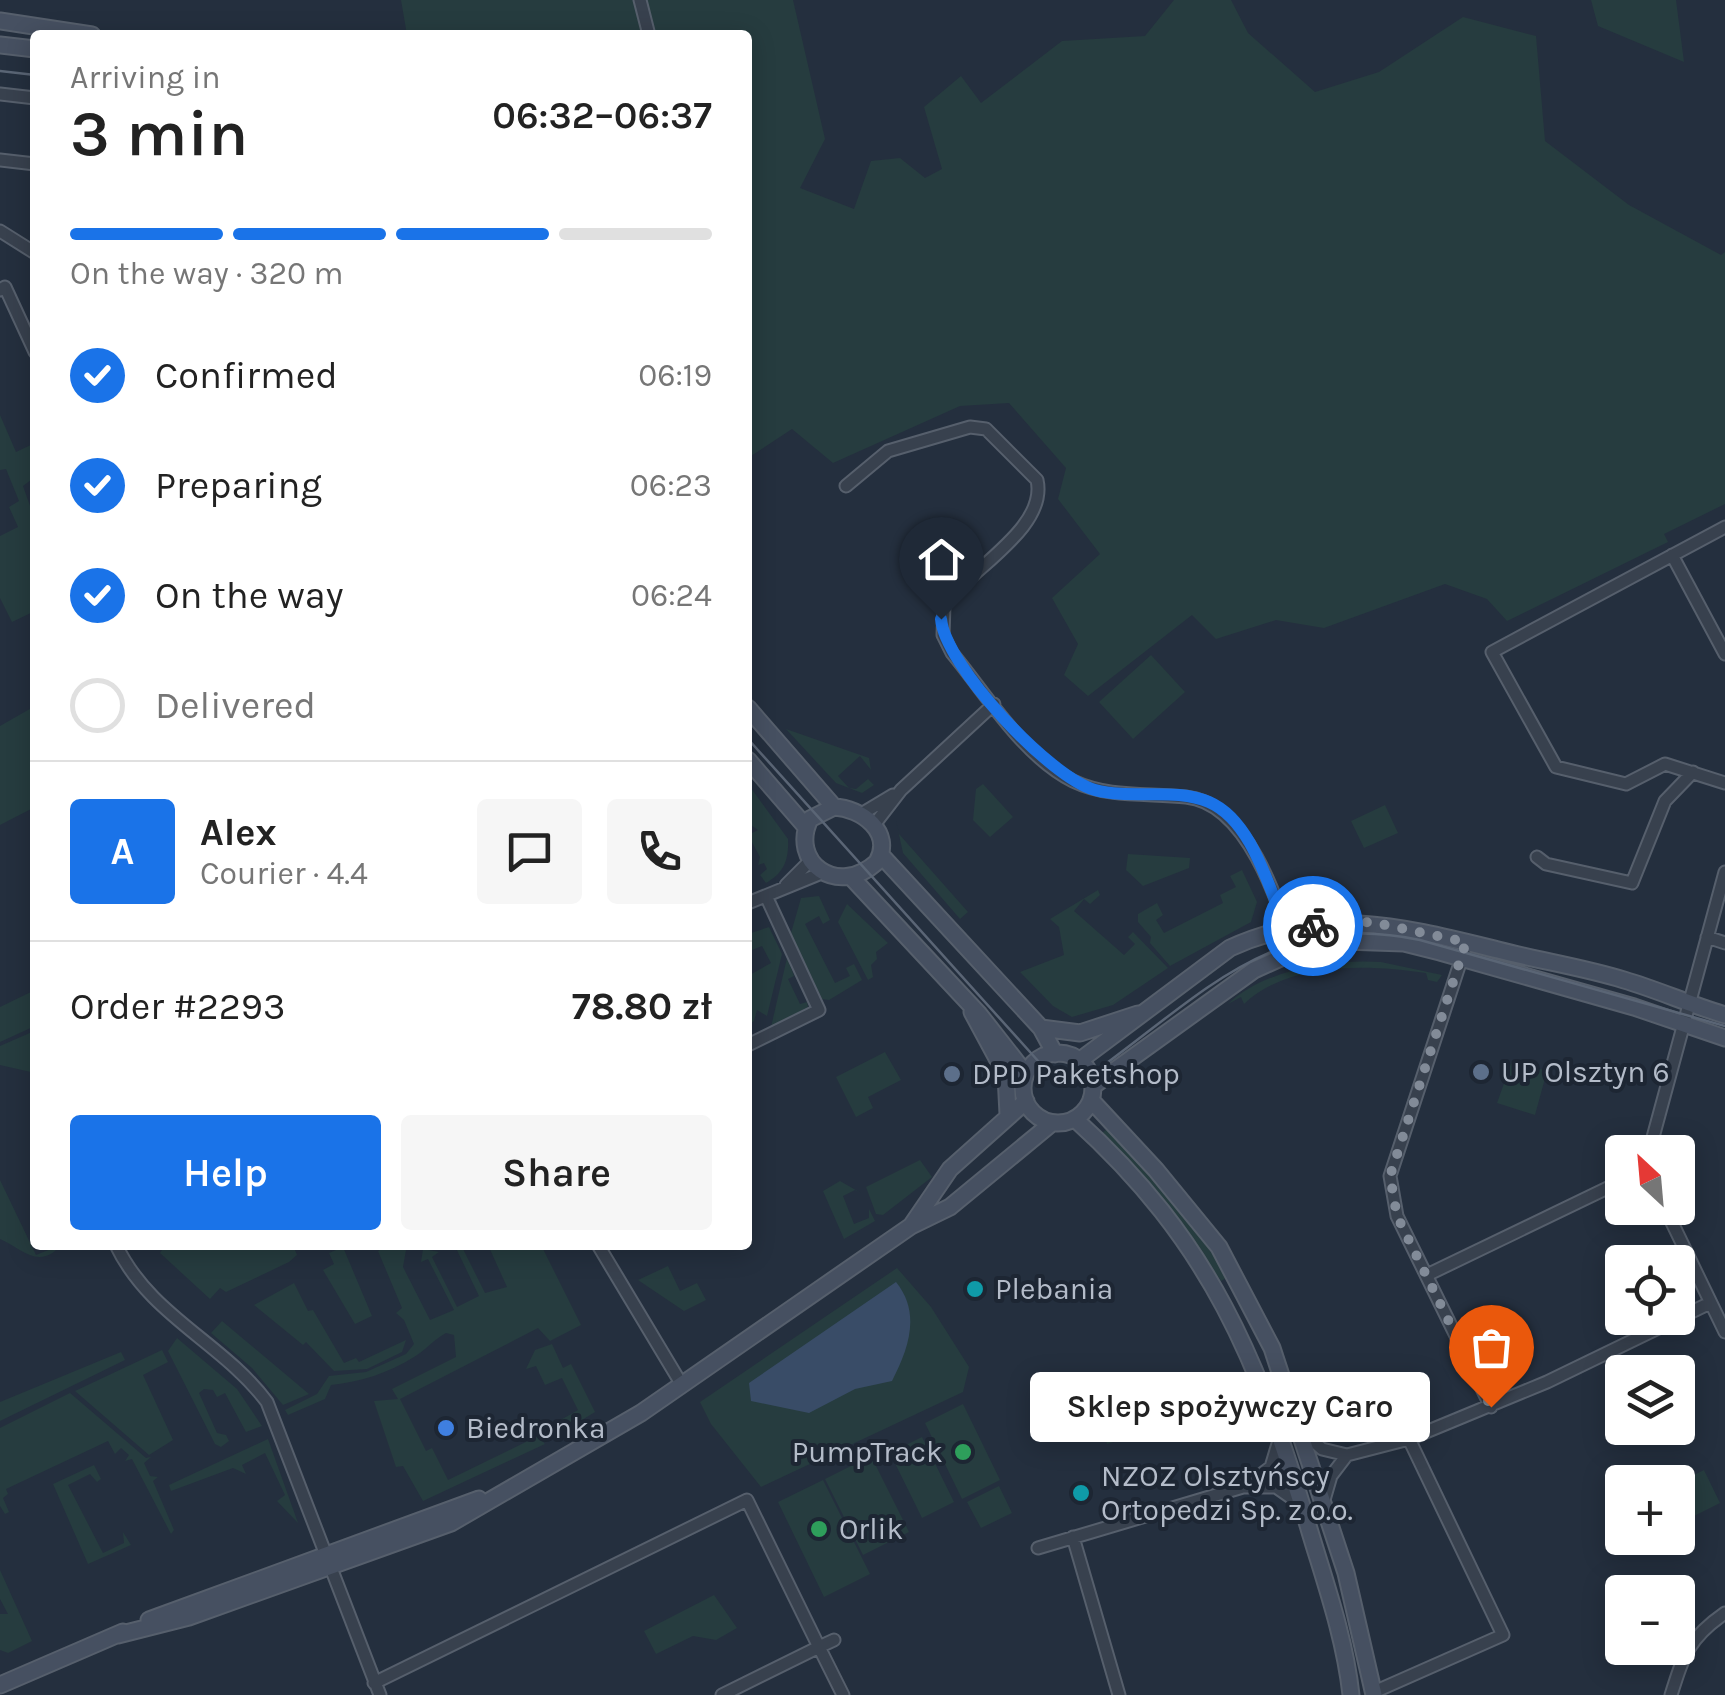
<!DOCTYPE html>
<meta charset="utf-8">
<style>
:root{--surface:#fff;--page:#f6f6f6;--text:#222;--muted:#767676;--line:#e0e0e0;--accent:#1a73e8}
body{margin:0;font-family:Karla,sans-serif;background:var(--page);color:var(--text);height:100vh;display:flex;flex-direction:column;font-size:38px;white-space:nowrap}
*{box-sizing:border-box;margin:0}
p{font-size:32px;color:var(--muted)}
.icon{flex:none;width:55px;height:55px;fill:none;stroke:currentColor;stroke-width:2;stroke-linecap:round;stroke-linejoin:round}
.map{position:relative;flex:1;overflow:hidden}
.details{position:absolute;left:30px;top:30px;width:722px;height:1220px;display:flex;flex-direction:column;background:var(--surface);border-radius:10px;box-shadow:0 5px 25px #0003}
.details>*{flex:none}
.needle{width:65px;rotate:334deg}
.tools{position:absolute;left:1605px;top:1135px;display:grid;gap:20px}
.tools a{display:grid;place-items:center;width:90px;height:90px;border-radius:10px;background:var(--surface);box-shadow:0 5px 25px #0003;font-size:50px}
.pin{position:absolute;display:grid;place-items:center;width:85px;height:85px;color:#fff;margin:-102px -42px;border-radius:50% 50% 50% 0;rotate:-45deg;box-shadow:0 0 10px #0007}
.pin .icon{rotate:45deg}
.courier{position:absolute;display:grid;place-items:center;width:100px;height:100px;margin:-50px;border:8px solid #1a73e8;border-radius:50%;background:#fff;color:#222;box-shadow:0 2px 12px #0007}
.bubble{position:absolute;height:70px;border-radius:10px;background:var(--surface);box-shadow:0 5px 25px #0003;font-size:32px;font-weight:600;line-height:70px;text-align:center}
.overview em{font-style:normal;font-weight:600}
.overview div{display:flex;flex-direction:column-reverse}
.overview{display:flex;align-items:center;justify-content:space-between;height:170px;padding:0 40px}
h1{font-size:65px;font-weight:600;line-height:75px}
.bar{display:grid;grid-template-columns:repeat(4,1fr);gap:15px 10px;align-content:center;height:120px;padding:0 40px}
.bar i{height:12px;border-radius:8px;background:var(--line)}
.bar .current{background:var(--accent)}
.bar p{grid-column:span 4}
.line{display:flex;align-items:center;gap:25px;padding:0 40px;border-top:2px solid var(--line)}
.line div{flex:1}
.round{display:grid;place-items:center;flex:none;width:105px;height:105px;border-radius:10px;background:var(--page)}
ol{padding:0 40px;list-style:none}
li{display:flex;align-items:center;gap:30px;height:110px}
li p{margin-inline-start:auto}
li .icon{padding:10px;border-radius:50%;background:var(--accent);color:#fff;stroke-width:4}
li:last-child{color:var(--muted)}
li i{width:55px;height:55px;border:5px solid var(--line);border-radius:50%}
.button{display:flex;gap:20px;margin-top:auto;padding:20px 40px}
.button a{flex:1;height:115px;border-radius:10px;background:var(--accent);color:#fff;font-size:40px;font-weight:600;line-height:115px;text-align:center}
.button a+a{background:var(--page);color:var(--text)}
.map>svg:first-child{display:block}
</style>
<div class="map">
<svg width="1725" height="1695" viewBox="0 0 1725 1695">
<rect width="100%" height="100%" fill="#242f3e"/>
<!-- green -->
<path fill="#263c3f" d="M401,0H793L825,139L800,188L854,209L871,161L900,158L925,178L942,169L924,107L961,76L981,103L1062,41L1145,36L1174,0H1231L1248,33L1315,92L1379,72L1463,17L1536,36L1545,141L1629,205L1721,255L1725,252V504L1664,534L1668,542L1507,621L1487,599L1445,584L1324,628L1276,620L1216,639L1192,615L1088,696L1064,675L1078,644L1052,598L1100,554L1058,499L1066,468L1009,403L960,406L833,463L792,429L748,458V35H407Z
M1591,0H1676L1684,62L1598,26Z
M0,415L16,452L35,443V477L23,486L35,520V611L12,622L0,598V536L18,527L9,507L19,501L6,469L0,470Z
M1151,655L1185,692L1133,739L1099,702Z
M35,706V807L0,825V726Z
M786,729L869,758L871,770L860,756L838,776L849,788L856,789L868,779L874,785L862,793L836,783Z
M748,784L788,839C789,860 784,873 766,883L760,875L767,869L764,863L758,865L760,857L748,835L758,830L748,823Z
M983,784L1013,817L990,837L973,820L976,789Z
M1385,805L1398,833L1364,848L1351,821Z
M896,821L899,834L968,912L960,919L903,853Z
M1128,854L1190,858L1189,868L1143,886L1126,870Z
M1242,870L1257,902L1251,922L1170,966L1150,943L1151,937L1138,922V914L1157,903L1163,915L1156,920L1164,933L1223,903L1220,895L1236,887L1230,876Z
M1098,890L1100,895L1090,904L1084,899L1074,911L1124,955L1135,944L1128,937L1133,932L1168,968L1113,1005L1072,1017L1053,1006L1020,972L1064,955L1059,927L1050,919Z
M819,896L830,920L823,924L819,916L805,924L835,983L850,976L846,968L854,964L862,980L829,1000L822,999L791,933L801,898Z
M847,904L888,943L876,952L877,959L871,965L873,977L868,980L838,922Z
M769,927L782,954L767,1016L757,1010L754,1021L748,1025V976L771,963L762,946L752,950L748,934Z
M787,958L794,976L788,979L800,1004L807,1002L808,1007L771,1027Z
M1381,962L1442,975L1437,982L1428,980L1426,973C1366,964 1288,962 1244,1004L1241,997L1228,1004C1265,969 1332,959 1381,962Z
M35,990V1026L0,1042V1007Z
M32,1032L35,1073L0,1065V1046Z
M885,1052L901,1080L868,1097L873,1108L856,1117L836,1077Z
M1512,1061L1547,1071L1535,1115L1497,1103Z
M1109,1127L1190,1221L1228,1277L1221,1281L1183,1226L1101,1134Z
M920,1160L932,1177L883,1215L876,1214L866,1187Z
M0,1180L36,1255L61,1245C39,1271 21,1248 0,1239Z
M840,1181L861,1193L855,1190L843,1196L854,1224L869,1218V1209L875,1221L844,1239L823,1191Z
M165,1245H197L200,1249L209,1245H304L295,1250L297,1255L289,1262L226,1292L220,1288L210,1299L160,1253Z
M388,1245H412L406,1250L403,1267L430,1320L454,1310L428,1259L421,1262L423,1249L439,1252L432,1257L457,1307L479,1296L455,1246L447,1245H461L485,1293L507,1287L488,1245H541L581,1325L550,1341L538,1328L400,1399L426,1451L432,1448L448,1480L538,1436L545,1444L423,1501L403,1466L396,1467L374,1401L398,1399L392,1389L456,1357L454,1335L446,1333C433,1340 426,1350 414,1357C388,1373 361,1382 331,1385L325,1399L288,1415L285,1410L317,1394L329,1376L366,1372L406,1354L414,1344L404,1320L396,1313L402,1308L378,1251Z
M343,1247L372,1316L355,1324L323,1270L334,1264L329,1253Z
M668,1266L680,1291L697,1283L706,1300L684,1311L638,1280Z
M897,1268L931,1307L969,1367L963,1392L761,1487L711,1424L700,1402Z
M294,1283L308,1311L313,1310L344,1363L356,1358L359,1362L406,1340L402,1352L367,1369L334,1371L306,1342L303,1345L254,1305Z
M222,1321L309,1394L283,1405L252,1368L211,1333Z
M177,1338L237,1389L262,1426L246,1432L225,1393L217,1397L213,1390L204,1389L199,1393L217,1433L226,1435L229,1441L221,1447L215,1444L168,1351Z
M552,1344L563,1368L571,1364L595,1412L559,1434L552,1425L578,1410L562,1378L545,1385L536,1366L526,1369L535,1350Z
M162,1350L168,1362L143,1375L173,1440L149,1455L75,1391Z
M121,1352L125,1360L0,1421V1402Z
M1118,1381L1129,1418L1126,1438L1107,1444L1089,1392Z
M70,1393L146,1458L151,1457L144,1463L150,1476L158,1477L153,1481L174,1530L171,1534L132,1459L125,1461L129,1455L121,1448L115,1454L108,1441L6,1489L8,1494L3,1498L9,1512L5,1514L0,1506V1428Z
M963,1404L1000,1480L962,1499L925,1423Z
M922,1437L954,1502L922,1518L890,1453Z
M268,1439L298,1523L277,1501L285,1495L265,1453L242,1465L246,1474L233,1468L171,1491L169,1485Z
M871,1456L909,1532L863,1555L825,1479Z
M94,1465L101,1479L97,1482L90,1474L68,1485L103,1553L124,1543L123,1532L131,1545L88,1564L53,1484Z
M1704,1470L1720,1503L1678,1524V1483Z
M823,1480L870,1574L824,1597L778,1502Z
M999,1486L1012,1513L981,1528L967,1502Z
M0,1570L32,1641L8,1653L0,1650V1614H8L0,1599Z
M714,1595L737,1628L716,1640L693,1636L656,1654L644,1631Z"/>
<!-- water -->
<path fill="#394c67" d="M896,1282C921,1313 909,1348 892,1381L855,1389L809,1413L751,1401L749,1383Z"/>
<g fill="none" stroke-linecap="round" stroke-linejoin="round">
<!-- street casing -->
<g stroke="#565f6c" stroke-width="15">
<path id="street" d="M640,0L649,35
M0,94L35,98
M0,160L35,164
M0,231L35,253
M0,290L5,287L35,352
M846,486L888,451L970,427L986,429L1037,480C1048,528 970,569 944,605L943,635L952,653C987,695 1023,756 1073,781C1108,798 1148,793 1186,797C1247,803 1278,901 1294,952
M1725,527L1492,652L1556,767L1626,784L1665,764L1725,783
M1672,555L1725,654
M863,813L893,795
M874,825L901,790L994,704
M1537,857L1546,864L1632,883L1665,801L1693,772
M786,885L812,859
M748,903L824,872
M1707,937L1725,943
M1464,951L1390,1176L1397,1216L1491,1407
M748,1045L819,1010L766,896
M1649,1152L1725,872
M1665,1208L1725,1332
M116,1245C150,1316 222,1342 267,1402L380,1695
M598,1245L682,1385
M1427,1275L1622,1181
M1302,1431L1322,1449L1347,1455L1409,1439L1547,1382L1710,1303
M1247,1485L1271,1467L1280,1437
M1324,1500L1331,1476L1347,1455
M1073,1537L1119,1695
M1038,1548L1243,1487H1276L1299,1503
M834,1640L819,1647L843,1695
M374,1683L747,1500L819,1647L722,1695
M1374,1692L1503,1635L1409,1439
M1671,1695C1684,1654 1689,1638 1725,1613"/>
</g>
<!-- secondary casing -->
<g stroke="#565f6c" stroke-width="19">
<path id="secondary" d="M0,21L92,35
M0,45L35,49
M748,708L834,807
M748,760L806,827
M834,807C861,808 894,832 877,862C837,898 789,862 810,819Z
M881,855L1041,1028L1055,1054
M852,878L979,1014L1026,1074
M972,1012L1006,1075L1008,1114
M1041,1028L1080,1033L1138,1014
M1023 1088a35 35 0 1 1 70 0a35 35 0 1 1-70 0Z
M1079,1061L1230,948C1323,905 1404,927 1498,950C1540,961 1582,967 1624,980C1658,990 1691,1005 1725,1015
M1093,1086L1254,970L1294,952L1344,941L1404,943L1440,952L1634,1007L1725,1038
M1091,1100L1156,1170L1219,1247L1272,1348L1346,1573L1374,1695
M1075,1119C1211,1242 1259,1360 1310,1532C1326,1585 1345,1639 1351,1695
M911,1226L950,1169L1026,1101
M149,1620L479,1499
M118,1635L189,1617L451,1523L641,1413L911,1226L950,1207L1052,1123
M0,1685L123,1632"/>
</g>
<!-- street -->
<use href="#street" stroke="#38414e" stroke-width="11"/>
<!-- secondary -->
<use href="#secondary" stroke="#465061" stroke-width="15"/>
<!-- tram -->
<path stroke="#5a6575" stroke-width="2.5" d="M0,71L35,75
M748,739L1039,1062C1056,1079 1075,1083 1096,1071C1203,994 1275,909 1420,940L1725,1026"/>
</g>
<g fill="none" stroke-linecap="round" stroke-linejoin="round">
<!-- done -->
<path stroke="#828b98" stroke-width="10" stroke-dasharray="0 18" d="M1313,926L1371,922L1466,942L1390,1176L1397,1216L1491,1407"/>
<!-- route -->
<path stroke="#1a73e8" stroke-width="12" d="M941,619C945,665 1049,777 1095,790C1131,800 1175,787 1209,802C1253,821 1269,890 1287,930L1313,926"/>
</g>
<!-- markers -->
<g fill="#5c6f8a" stroke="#1d2633" stroke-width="4">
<circle cx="1481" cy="1072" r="10"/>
<circle cx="952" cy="1074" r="10"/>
</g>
<g fill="#0f9aa8" stroke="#1d2633" stroke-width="4">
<circle cx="975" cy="1289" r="10"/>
<circle cx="1081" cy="1493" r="10"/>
</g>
<circle fill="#3f7fe0" stroke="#1d2633" stroke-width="4" cx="446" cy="1428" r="10"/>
<g fill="#2e9e5b" stroke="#1d2633" stroke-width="4">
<circle cx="963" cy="1452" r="10"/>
<circle cx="819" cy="1529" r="10"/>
</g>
<g text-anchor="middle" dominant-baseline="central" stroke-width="8" stroke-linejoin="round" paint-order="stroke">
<!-- poi labels -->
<g font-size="30" fill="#b4bcc9" stroke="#1d2633" text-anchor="start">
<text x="1501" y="1072">UP Olsztyn 6</text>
<text x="972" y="1074">DPD Paketshop</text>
<text x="995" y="1289">Plebania</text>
<text x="466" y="1428">Biedronka</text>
<text x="943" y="1452" text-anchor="end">PumpTrack</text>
<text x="1101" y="1476">NZOZ Olsztyńscy<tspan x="1101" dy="34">Ortopedzi Sp. z o.o.</tspan></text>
<text x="839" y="1529">Orlik</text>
</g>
</g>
</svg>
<div class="tools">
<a><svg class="needle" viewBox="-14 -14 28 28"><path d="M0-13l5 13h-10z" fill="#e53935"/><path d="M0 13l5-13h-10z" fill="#767676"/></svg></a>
<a><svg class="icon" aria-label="locate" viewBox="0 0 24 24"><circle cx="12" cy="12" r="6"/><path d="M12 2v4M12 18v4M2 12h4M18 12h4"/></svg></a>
<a><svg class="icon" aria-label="layers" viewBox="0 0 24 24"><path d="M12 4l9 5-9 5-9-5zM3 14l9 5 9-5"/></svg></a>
<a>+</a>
<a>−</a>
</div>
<div class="pin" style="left:1491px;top:1407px;background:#ea580c"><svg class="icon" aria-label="bag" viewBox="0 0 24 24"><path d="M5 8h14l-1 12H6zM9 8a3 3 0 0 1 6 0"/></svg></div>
<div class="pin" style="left:941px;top:619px;background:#1f2937"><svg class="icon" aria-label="home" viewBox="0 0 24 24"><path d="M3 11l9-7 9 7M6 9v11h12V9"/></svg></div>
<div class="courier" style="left:1313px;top:926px"><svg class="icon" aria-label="bike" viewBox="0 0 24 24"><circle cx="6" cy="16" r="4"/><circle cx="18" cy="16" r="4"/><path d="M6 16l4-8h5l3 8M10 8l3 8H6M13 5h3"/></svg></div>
<div class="bubble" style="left:1030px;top:1372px;width:400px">Sklep spożywczy Caro</div>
<section class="details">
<div class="overview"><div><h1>3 min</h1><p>Arriving in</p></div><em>06:32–06:37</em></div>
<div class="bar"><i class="current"></i><i class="current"></i><i class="current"></i><i></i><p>On the way · 320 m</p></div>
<ol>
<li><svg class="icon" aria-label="check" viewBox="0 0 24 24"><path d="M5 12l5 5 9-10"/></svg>Confirmed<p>06:19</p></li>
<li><svg class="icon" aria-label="check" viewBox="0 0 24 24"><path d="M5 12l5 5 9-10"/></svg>Preparing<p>06:23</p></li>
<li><svg class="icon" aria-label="check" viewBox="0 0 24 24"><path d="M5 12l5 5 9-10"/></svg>On the way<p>06:24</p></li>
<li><i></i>Delivered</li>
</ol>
<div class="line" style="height:180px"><b class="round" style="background:var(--accent);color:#fff">A</b><div><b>Alex</b><p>Courier · 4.4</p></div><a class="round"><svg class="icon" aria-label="chat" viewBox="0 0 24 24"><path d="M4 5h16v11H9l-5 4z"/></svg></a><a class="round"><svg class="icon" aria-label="phone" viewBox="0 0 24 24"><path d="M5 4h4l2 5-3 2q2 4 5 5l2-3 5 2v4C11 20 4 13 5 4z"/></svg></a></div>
<div class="line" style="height:130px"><div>Order #2293</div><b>78.80 zł</b></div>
<div class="button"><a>Help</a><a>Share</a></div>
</section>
</div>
